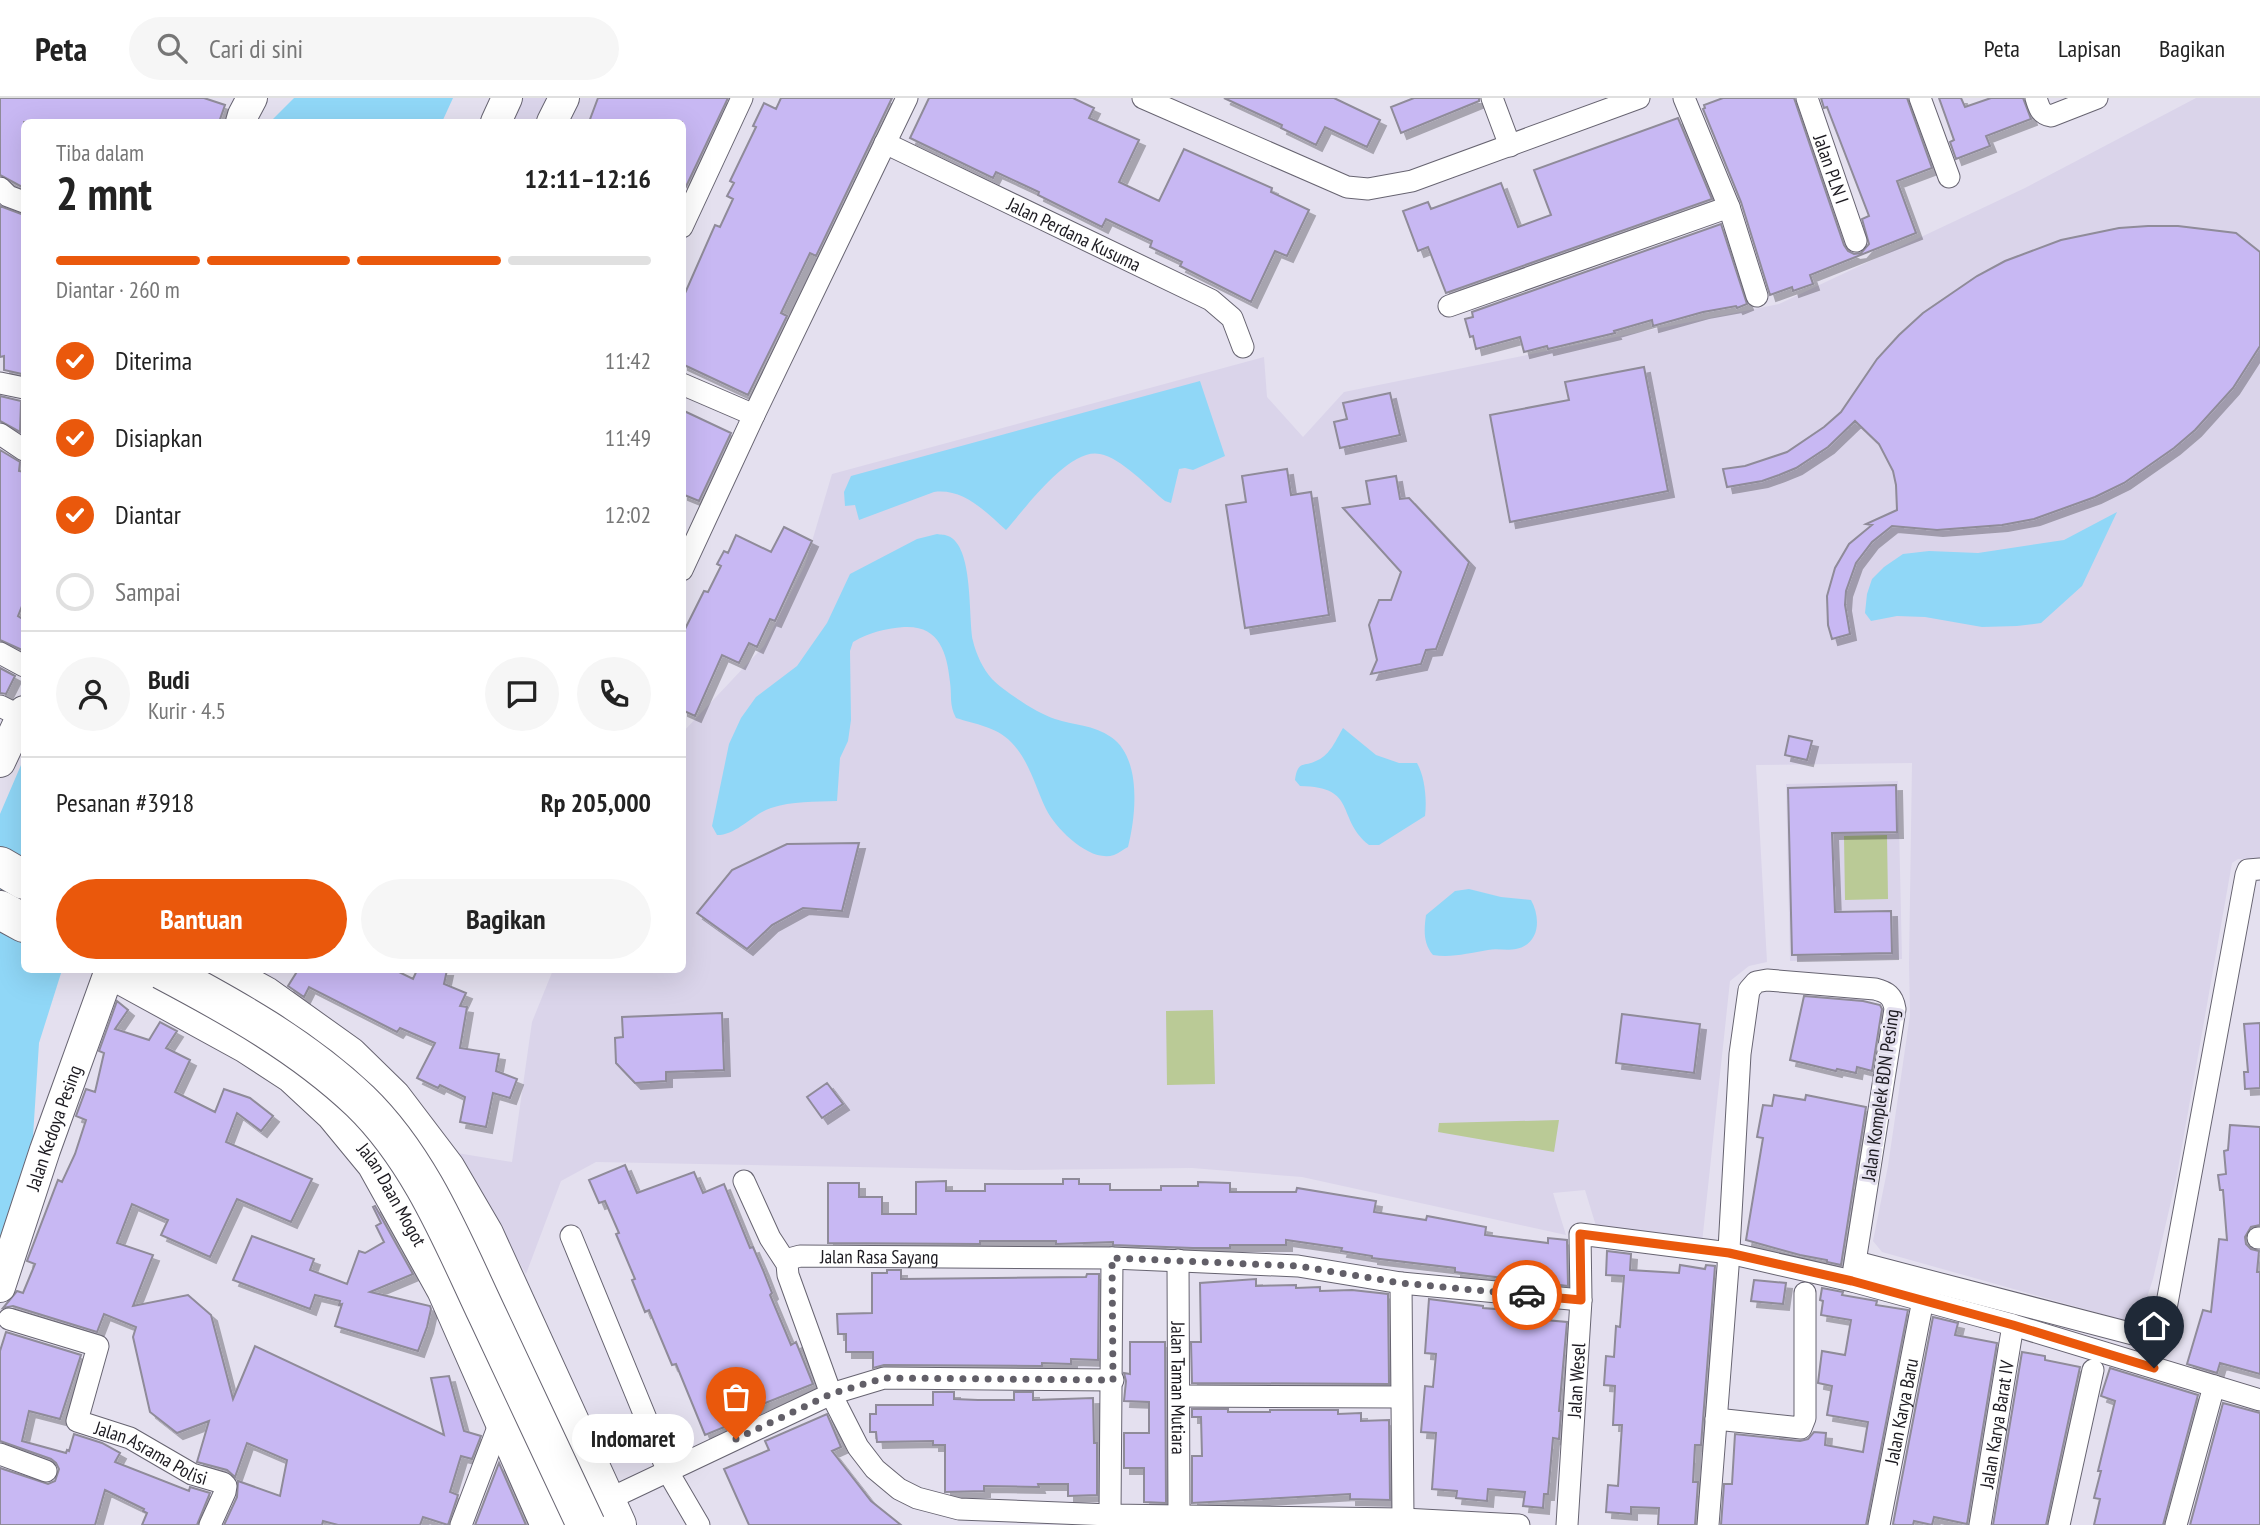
<!DOCTYPE html>
<html lang="id">
<meta charset="utf-8">
<style>
:root{--surface:#fff;--page:#f6f6f6;--text:#222;--muted:#767676;--line:#e0e0e0;--accent:#ea580c}
body{margin:0;font-family:"PT Sans Narrow",sans-serif;background:var(--page);color:var(--text);height:100vh;display:flex;flex-direction:column;font-size:26px;white-space:nowrap}
*{box-sizing:border-box;margin:0}
p{font-size:23px;color:var(--muted)}
.icon{flex:none;width:38px;height:38px;fill:none;stroke:currentColor;stroke-width:2;stroke-linecap:round;stroke-linejoin:round}
.map{position:relative;flex:1;overflow:hidden}
.details{position:absolute;left:21px;top:21px;width:665px;height:854px;display:flex;flex-direction:column;background:var(--surface);border-radius:10px;box-shadow:0 7px 28px #0002}
.details>*{flex:none}
.pin{position:absolute;display:grid;place-items:center;width:60px;height:60px;color:#fff;margin:-72px -30px;border-radius:50% 50% 50% 0;rotate:-45deg;box-shadow:0 0 7px #0007}
.pin .icon{rotate:45deg}
.courier{position:absolute;display:grid;place-items:center;width:70px;height:70px;margin:-35px;border:5px solid #ea580c;border-radius:50%;background:#fff;color:#222;box-shadow:0 2px 9px #0007}
.bubble{position:absolute;height:49px;border-radius:24px;background:var(--surface);box-shadow:0 7px 28px #0002;font-size:23px;font-weight:600;line-height:49px;text-align:center}
.summary em{font-style:normal;font-weight:600}
.summary div{display:flex;flex-direction:column-reverse}
.summary{display:flex;align-items:center;justify-content:space-between;height:119px;padding:0 35px}
h1{font-size:46px;font-weight:600;line-height:52px}
.bar{display:grid;grid-template-columns:repeat(4,1fr);gap:10px 7px;align-content:center;height:84px;padding:0 35px}
.bar i{height:9px;border-radius:5px;background:var(--line)}
.bar .on{background:var(--accent)}
.bar p{grid-column:span 4}
.line{display:flex;align-items:center;gap:18px;padding:0 35px;border-top:2px solid var(--line)}
.line div{flex:1}
.round{display:grid;place-items:center;flex:none;width:74px;height:74px;border-radius:37px;background:var(--page)}
ol{padding:0 35px;list-style:none}
li{display:flex;align-items:center;gap:21px;height:77px}
li p{margin-inline-start:auto}
li .icon{padding:7px;border-radius:50%;background:var(--accent);color:#fff;stroke-width:4}
li:last-child{color:var(--muted)}
li i{width:38px;height:38px;border:4px solid var(--line);border-radius:50%}
.primary-button{display:flex;gap:14px;margin-top:auto;padding:14px 35px}
.primary-button a{flex:1;height:80px;border-radius:42px;background:var(--accent);color:#fff;font-size:28px;font-weight:600;line-height:80px;text-align:center}
.primary-button a+a{background:var(--page);color:var(--text)}
header{display:flex;align-items:center;gap:42px;box-sizing:border-box;height:98px;padding:0 35px;background:var(--surface);border-bottom:2px solid var(--line)}
header strong{font-size:33px}
nav{display:flex;gap:38px;margin-inline-start:auto;font-size:24px}
.search{width:490px;height:63px;background:var(--page);display:flex;align-items:center;gap:18px;box-sizing:border-box;padding:0 24px;border-radius:38px;color:var(--muted);font-size:26px}
.map>svg:first-child{display:block}
</style>
<header>
<strong>Peta</strong>
<div class="search"><svg class="icon" aria-label="search" viewBox="0 0 24 24"><circle cx="10" cy="10" r="6"/><path d="M15 15l6 6"/></svg>Cari di sini</div>
<nav><a>Peta</a><a>Lapisan</a><a>Bagikan</a></nav>
</header>
<div class="map">
<svg width="2260" height="1427" viewBox="0 0 2260 1427">
<defs>
<filter id="shadow"><feDropShadow dx="6" dy="6" stdDeviation="0" flood-color="#0004"/></filter>
</defs>
<rect width="100%" height="100%" fill="#e4e0ef"/>
<!-- built -->
<path fill="#dad4ea" d="M522,0H692L680,24H509Z
M2196,0H2260V761H2238L2232,765L2176,1082L2153,1181L2141,1218L2127,1223L1882,1154L1873,1143L1888,1068L1910,917L1909,866L1912,665L1756,667L1767,864L1749,868L1730,883L1702,1145L1596,1128L1585,1092L1553,1095L1566,1137L1302,1079L1192,1070L1020,1072L596,1064L561,1083L526,1176L457,1055L512,1064L532,924L553,872H682L683,634L764,548L805,467L832,376L1264,259L1267,299L1303,339L1344,294L1779,206L2025,90Z
M1898,683L1902,861L1790,863L1786,686Z"/>
<!-- green -->
<path fill="#baca96" d="M1887,737L1888,801L1845,802L1844,738Z
M1213,912L1215,986L1167,987L1166,913Z
M1559,1022L1554,1054L1438,1034L1439,1025Z"/>
<!-- water -->
<path fill="#90d7f7" d="M294,0H453L442,24H270Z
M1200,283L1225,358L1193,372L1185,370L1179,371L1171,405L1165,403C1148,389 1121,360 1100,356C1069,349 1025,411 1006,432C985,413 963,390 934,394L859,422L855,407L845,408L844,394L851,378Z
M2117,414L2082,488L2041,525L2017,528L1982,529L1925,519L1897,518L1871,523L1865,515L1867,496L1872,481L1884,469L1903,456L1929,453L1978,455L2064,442Z
M937,436C941,437 944,436 948,438C974,448 968,519 973,543C976,556 983,571 992,581C1005,594 1037,615 1055,621C1073,627 1094,627 1111,639C1142,660 1136,718 1128,749C1124,751 1119,755 1114,757C1090,765 1056,731 1046,711C1035,688 1029,662 1011,644C997,629 975,626 956,620C949,607 952,598 950,584C947,554 939,527 904,529C884,531 870,534 853,544L850,553L851,622L848,643L840,660L837,703C815,704 792,703 771,710C752,716 737,737 717,737L712,728L729,646L741,620L756,599L797,568L827,525L850,476L917,441Z
M1343,630L1376,657L1399,665H1417C1425,679 1427,702 1425,718L1379,747H1369C1335,720 1359,689 1300,688L1295,682C1298,661 1304,670 1318,662C1330,657 1337,640 1343,630Z
M24,660V872H62L39,945L32,1054L0,1139V716Z
M1469,791L1501,799L1531,802C1541,820 1540,846 1516,851C1507,853 1497,850 1488,852C1469,855 1452,860 1433,857C1423,845 1424,832 1426,817L1455,793Z"/>
<!-- building -->
<path fill="#c8b8f3" stroke="#8f8b99" stroke-width="2" filter="url(#shadow)" d="M0,0H204L225,7L219,24H24V90L0,77Z
M598,0H728L682,97V24H589Z
M781,0H892L816,158L810,155L781,215L787,218L748,297L682,266V202L715,127L720,129L733,101L727,98L734,85L730,83L756,29L753,28L764,5L776,11Z
M929,0H1073L1094,10L1089,20L1139,42L1119,84L1159,103L1184,51L1272,90L1271,94L1309,112L1287,158L1275,153L1251,204L1180,168L1182,164L1150,149L1152,143L1106,121L1102,129L1038,97L1039,94L996,74L993,80L910,40Z
M1224,0H1334L1380,22L1367,49L1325,29L1316,47L1281,30L1282,27Z
M1414,0H1479V3L1401,35L1391,9Z
M1723,0H1794L1844,147L1848,153L1854,156L1861,155L1869,146L1862,121L1869,118L1827,9L1824,10L1821,0H1907L1932,70L1897,83L1916,135L1810,177L1813,186L1793,193L1792,189L1770,197L1741,104L1703,11L1705,10L1704,7Z
M1939,0H1961L1965,9L1991,0H2023L2031,21L1986,38L1990,48L1956,61L1950,44L1954,42Z
M1678,20L1712,101L1446,195L1428,149L1418,153L1403,113L1428,104L1431,111L1501,85L1518,129L1551,117L1534,72Z
M0,108L24,117V247L22,246V276L4,272V258L0,259Z
M1721,126L1747,206L1737,210L1736,208L1703,214L1653,228L1652,222L1614,233L1615,235L1548,251L1547,248L1524,254L1520,239L1476,251L1473,238L1470,239L1465,221L1473,219L1472,214Z
M2148,128H2178L2236,135L2260,154V248L2233,290L2195,332L2174,350L2124,385L2095,399L2034,421L2002,427L1937,432L1892,428L1872,444L1856,465L1846,493L1845,507L1850,536L1832,541L1828,527L1827,498L1835,470L1849,446L1872,427L1866,426L1897,412L1896,387L1893,373L1879,346L1855,323L1828,349L1796,370L1779,377L1762,383L1727,389L1723,371L1745,368L1787,354L1824,329L1841,314L1877,261L1899,237L1923,215L1977,178L2005,163L2061,142L2119,130Z
M1644,269L1668,393L1510,424L1490,317L1569,302L1565,284Z
M1390,295L1400,337L1340,350L1334,324L1347,321L1343,305Z
M0,298L21,303L20,334L0,323Z
M682,312L731,335L699,403L682,396Z
M0,352L20,364L19,373L24,374V503L18,518L24,522V548L22,552L0,542Z
M1287,371L1291,397L1311,394L1329,517L1245,530L1226,407L1246,404L1242,378Z
M1396,378L1400,401L1409,400L1469,464L1436,551L1426,552L1421,566L1371,576L1377,562L1369,527L1379,502H1391L1401,474L1343,410L1370,406L1366,383Z
M784,429L812,443L775,523L770,521L757,549L749,545L739,565L722,557L695,618L682,612V537L704,493L708,494L721,468L717,466L724,453L728,455L736,437L771,454Z
M0,570L15,578L6,596L0,595Z
M1789,638L1812,643L1807,662L1785,657Z
M1896,687L1897,734L1832,735L1835,814L1891,813L1892,855L1792,857L1788,690Z
M859,745L842,813L803,810L772,827L747,851L697,815L732,772L787,746Z
M298,872H395L413,881L417,872H447L444,886L466,895L460,908L467,909L460,950L499,956L496,973L517,981L510,1000L493,995L486,1029L460,1024L465,999L440,987L438,990L417,980L435,945L400,930L397,934L309,889L304,899L288,888Z
M1804,898L1863,903L1880,907L1882,911L1872,973L1857,969L1856,975L1837,971L1836,973L1790,962Z
M117,903L128,912L115,931L149,942L160,924L177,933L166,950L190,962L175,994L215,1014L224,991L250,1000L273,1018L261,1033L237,1015L226,1044L312,1081L291,1124L237,1101L210,1159L161,1137L168,1122L132,1106L117,1145L153,1157L133,1208L188,1197L211,1217L233,1301L255,1248L444,1337L431,1280L449,1278L464,1333L481,1338L472,1361L461,1358L450,1394L458,1397L448,1427L423,1419L420,1427H338L323,1423L322,1427H224L237,1399L238,1383L280,1398L287,1362L247,1345L235,1379L227,1372L197,1364L209,1323L177,1335L150,1314L133,1239L136,1229L104,1216L97,1234L13,1208L3,1210L17,1193L23,1195L35,1166L27,1163L58,1082L62,1084L75,1056L86,1022L76,1018L86,991L95,994L104,955L99,953Z
M722,915L724,972L666,974V983L635,985L616,965L615,940L623,939L622,919Z
M1622,916L1700,926L1694,975L1616,965Z
M2260,925V990L2245,991L2244,974H2248L2244,926Z
M827,985L843,1006L822,1020L807,999Z
M1774,997L1805,1002L1806,997L1866,1009L1841,1167L1827,1164V1162L1800,1157L1746,1142L1763,1040L1757,1039L1763,1007L1772,1008Z
M2230,1027L2260,1029V1127L2251,1129L2245,1139L2246,1146L2251,1151L2259,1153L2257,1174H2260V1276L2220,1265L2217,1275L2187,1266L2203,1212L2211,1214L2219,1141L2227,1142L2223,1092H2220L2218,1077L2226,1076L2224,1053L2228,1052Z
M625,1067L637,1095L694,1074L703,1095L724,1086L750,1150L753,1149L763,1172L772,1195L770,1197L791,1247L796,1244L813,1286L753,1310L756,1316L705,1337L676,1266L672,1267L649,1212L645,1214L632,1182L635,1181L616,1136L619,1135L605,1103L599,1105L589,1082Z
M1063,1081H1079V1086H1110V1092H1161V1088H1198V1084L1230,1085V1094H1296L1297,1090L1376,1103L1374,1114L1426,1122L1427,1118L1486,1129L1485,1137L1548,1145V1140L1567,1142L1568,1188L1455,1174V1170L1372,1160V1158L1341,1153L1342,1150L1286,1142V1147H1230V1150H1193L1113,1147V1144L1056,1146V1143H980V1146L828,1145V1085H859V1099H882V1116H916V1084L946,1083V1093H985V1086H1063Z
M375,1108L413,1176L370,1194L430,1208L431,1211L427,1229L418,1253L335,1228L342,1206L339,1207L340,1203L315,1197L310,1211L233,1182L252,1138L314,1161L310,1172L347,1186L359,1153L365,1155L384,1144L376,1128L381,1125L373,1109Z
M1607,1153L1631,1156L1630,1172L1679,1175L1680,1167L1705,1171L1706,1167L1715,1168L1701,1347H1695L1693,1384H1698L1695,1427H1658L1659,1410L1631,1409V1416L1606,1414L1608,1387L1618,1388L1622,1327H1613L1615,1288L1604,1287L1606,1258L1614,1259L1616,1228L1620,1229L1624,1178L1606,1177Z
M887,1172H901V1181L1086,1179L1087,1176H1099L1098,1262L1071,1261V1266L1042,1265V1268L884,1267L873,1270V1254H846V1236H838L837,1216L872,1215V1175H887Z
M1256,1181V1188L1296,1187V1190L1320,1189V1193L1352,1192L1388,1196L1389,1286L1192,1285L1191,1244H1201L1200,1185Z
M1754,1182L1786,1185L1783,1206L1751,1203Z
M1822,1190L1843,1194L1842,1197L1877,1203L1876,1207L1908,1212L1866,1427H1721L1724,1386H1732L1735,1336L1800,1343L1808,1341L1814,1334L1826,1335L1825,1347L1863,1354L1868,1324L1827,1317L1832,1288L1818,1285L1822,1253L1845,1257L1851,1222L1821,1217L1823,1203L1820,1202Z
M1429,1201L1483,1208V1210L1534,1214V1221L1567,1224L1559,1313H1561L1559,1341L1553,1340L1548,1396H1544L1543,1410L1523,1408L1525,1394L1488,1391L1487,1403L1456,1400L1457,1393L1432,1391L1436,1335L1421,1334L1425,1288L1433,1289L1436,1256L1425,1255Z
M1933,1219L1958,1225L1955,1237L1997,1245L1967,1426L1934,1419L1932,1427L1914,1423L1913,1427H1896L1893,1426Z
M6,1234L81,1257L60,1321L29,1313L22,1343L66,1355L67,1352L69,1353L74,1336L102,1345L120,1355L115,1364L189,1393L190,1389L210,1395L197,1427H142L147,1415L143,1413L144,1411L105,1392L95,1427H0V1370L48,1386L55,1383L59,1371L56,1365L51,1361L0,1343V1253Z
M1130,1244H1165L1166,1405L1144,1404V1370H1124V1335H1149V1304L1124,1303L1126,1283L1124,1275L1130,1276Z
M2022,1254L2045,1258V1262L2080,1269L2046,1427H1993Z
M2110,1270L2198,1297L2163,1427H2094L2100,1401L2094,1400L2101,1373H2098L2115,1303L2101,1298Z
M933,1294H954V1301L978,1302H1014V1294H1033V1302L1093,1300L1094,1345H1097V1397L1068,1398V1386H1038L1039,1389L984,1388V1393L945,1394V1347H933V1343L877,1344L876,1334H870V1316H876V1307H933Z
M2223,1305L2260,1315V1427H2190Z
M1192,1311H1228V1314H1270V1312H1338V1316L1361,1315V1323L1389,1322L1390,1402L1350,1401V1396L1192,1405V1358H1202L1201,1319H1192Z
M827,1316L841,1349L832,1353L871,1403L901,1427H749L724,1371L769,1352L765,1343Z
M499,1365L526,1427H475Z"/>
<g fill="none" stroke-linecap="round" stroke-linejoin="round">
<!-- street casing -->
<g stroke="#676471" stroke-width="23">
<g id="street">
<path d="M1143,0L1347,89L1368,91L1412,83L1639,0"/>
<path d="M1492,0L1510,48"/>
<path d="M1684,0L1729,109L1757,198"/>
<path id="s1" d="M1807,0L1856,143"/>
<path d="M1920,0L1949,79"/>
<path d="M2036,0C2039,9 2040,16 2051,18L2097,0"/>
<path id="s2" d="M885,45L1211,202L1232,220L1243,249"/>
<path d="M0,90L8,98L24,104"/>
<path d="M682,129L742,0"/>
<path d="M1449,208L1729,109"/>
<path d="M0,285L24,290"/>
<path d="M682,286L754,317"/>
<path d="M0,336L24,352"/>
<path d="M682,472L754,317L907,0"/>
<path d="M0,555L24,568"/>
<path d="M0,608L22,619"/>
<path d="M744,1083L770,1140L787,1166L788,1177L831,1296L858,1349L875,1371L899,1391L917,1400L959,1411L1110,1417L1403,1421L1519,1427"/>
<path d="M571,1138L668,1374L699,1427"/>
<path d="M2258,1140H2260"/>
<path id="s3" d="M1178,1162L1179,1418"/>
<path d="M1856,1164L2160,1243L2246,777L2248,772L2260,771"/>
<path id="s4" d="M787,1166L789,1161L800,1158L1112,1160L1298,1168L1401,1185L1581,1202"/>
<path d="M1401,1185L1403,1421"/>
<path id="s5" d="M9,1221L98,1248L77,1323L130,1340L192,1376L223,1385L226,1388L225,1394L210,1427"/>
<path d="M1179,1298L1401,1299"/>
<path d="M1716,1321L1801,1330L1805,1320V1195"/>
<path d="M0,1356L46,1373"/>
<path d="M605,1403L831,1296L884,1280L1113,1282"/>
<path d="M1110,1417L1112,1160"/>
<path d="M461,1427L502,1319"/>
<path id="s6" d="M1567,1427L1581,1202L1580,1136L1729,1155L1852,1183L2013,1227L2260,1302"/>
<path d="M1708,1427L1728,1169L1740,956L1749,892L1756,884L1767,882L1875,891C1887,894 1893,898 1895,911L1852,1183"/>
<path id="s7" d="M1879,1427L1923,1202"/>
<path id="s8" d="M1980,1427L2013,1227"/>
<path d="M2059,1427L2093,1272"/>
<path d="M2176,1427L2214,1288"/>
</g>
</g>
<!-- secondary casing -->
<g stroke="#676471" stroke-width="32">
<g id="secondary">
<path d="M241,24L243,17L252,0"/>
<path d="M496,24L507,0"/>
<path d="M552,24L564,0"/>
<path d="M0,664L24,613"/>
<path id="s9" d="M0,1189L45,1052L110,872"/>
</g>
</g>
<!-- highway casing -->
<g stroke="#676471" stroke-width="40">
<g id="highway">
<path d="M0,768L24,782"/>
<path d="M0,812L24,825"/>
<path id="s10" d="M112,872L247,946L293,976L334,1014L376,1065L446,1191L550,1427"/>
<path d="M218,872L265,898L349,958L392,1000L446,1071L484,1136L617,1427"/>
</g>
</g>
<!-- street -->
<use href="#street" stroke="#fff" stroke-width="21"/>
<!-- secondary -->
<use href="#secondary" stroke="#fff" stroke-width="30"/>
<!-- highway -->
<use href="#highway" stroke="#fff" stroke-width="38"/>
<!-- highway-bridge casing -->
<g stroke="#676471" stroke-width="40" stroke-linecap="butt">
<path id="highway-bridge" d="M162,872C232,909 302,948 360,1003C420,1061 452,1142 487,1216C520,1286 553,1357 586,1427"/>
</g>
<!-- highway-bridge -->
<use href="#highway-bridge" stroke="#fff" stroke-width="38"/>
</g>
<g fill="none" stroke-linecap="round" stroke-linejoin="round">
<!-- done -->
<path stroke="#625f68" stroke-width="7" stroke-dasharray="0 12.6" d="M736,1341L831,1296L884,1280L1113,1282L1112,1160L1298,1168L1401,1185L1527,1197"/>
<!-- route -->
<path stroke="#ea580c" stroke-width="9" d="M1527,1197L1581,1202L1580,1136L1729,1155L1852,1183L2013,1227L2154,1270"/>
</g>
<g text-anchor="middle" dominant-baseline="central" stroke-width="6" stroke-linejoin="round" paint-order="stroke">
<!-- street labels -->
<g font-size="19" fill="#1c1a20" stroke="#e4e0ef">
<text stroke="none"><textPath href="#s1" startOffset="75">Jalan PLN I</textPath></text>
<text stroke="none"><textPath href="#s2" startOffset="210">Jalan Perdana Kusuma</textPath></text>
<text transform="translate(1880 997) rotate(-82)">Jalan Komplek BDN Pesing</text>
<text stroke="none"><textPath href="#s9" startOffset="168">Jalan Kedoya Pesing</textPath></text>
<text stroke="none"><textPath href="#s10" startOffset="366">Jalan Daan Mogot</textPath></text>
<text stroke="none"><textPath href="#s4" startOffset="96">Jalan Rasa Sayang</textPath></text>
<text stroke="none"><textPath href="#s6" startOffset="145">Jalan Wesel</textPath></text>
<text stroke="none"><textPath href="#s3" startOffset="128">Jalan Taman Mutiara</textPath></text>
<text stroke="none"><textPath href="#s7" startOffset="116">Jalan Karya Baru</textPath></text>
<text stroke="none"><textPath href="#s8" startOffset="102">Jalan Karya Barat IV</textPath></text>
<text stroke="none"><textPath href="#s5" startOffset="252">Jalan Asrama Polisi</textPath></text>
</g>
</g>
</svg>
<div class="pin" style="left:736px;top:1341px;background:#ea580c"><svg class="icon" aria-label="bag" viewBox="0 0 24 24"><path d="M5 8h14l-1 12H6zM9 8a3 3 0 0 1 6 0"/></svg></div>
<div class="pin" style="left:2154px;top:1270px;background:#1f2937"><svg class="icon" aria-label="home" viewBox="0 0 24 24"><path d="M3 11l9-7 9 7M6 9v11h12V9"/></svg></div>
<div class="courier" style="left:1527px;top:1197px"><svg class="icon" aria-label="car" viewBox="0 0 24 24"><path d="M5 17H2v-5l4-1 3-4h7l3 4 3 1v5h-3M9 17h6M6 11h13"/><circle cx="7" cy="17" r="2"/><circle cx="17" cy="17" r="2"/></svg></div>
<div class="bubble" style="left:572px;top:1316px;width:122px">Indomaret</div>
<section class="details">
<div class="summary"><div><h1>2 mnt</h1><p>Tiba dalam</p></div><em>12:11–12:16</em></div>
<div class="bar"><i class="on"></i><i class="on"></i><i class="on"></i><i></i><p>Diantar · 260 m</p></div>
<ol>
<li><svg class="icon" aria-label="check" viewBox="0 0 24 24"><path d="M5 12l5 5 9-10"/></svg>Diterima<p>11:42</p></li>
<li><svg class="icon" aria-label="check" viewBox="0 0 24 24"><path d="M5 12l5 5 9-10"/></svg>Disiapkan<p>11:49</p></li>
<li><svg class="icon" aria-label="check" viewBox="0 0 24 24"><path d="M5 12l5 5 9-10"/></svg>Diantar<p>12:02</p></li>
<li><i></i>Sampai</li>
</ol>
<div class="line" style="height:126px"><a class="round"><svg class="icon" aria-label="person" viewBox="0 0 24 24"><circle cx="12" cy="8" r="4"/><path d="M4 21q1-7 8-7t8 7"/></svg></a><div><b>Budi</b><p>Kurir · 4.5</p></div><a class="round"><svg class="icon" aria-label="chat" viewBox="0 0 24 24"><path d="M4 5h16v11H9l-5 4z"/></svg></a><a class="round"><svg class="icon" aria-label="phone" viewBox="0 0 24 24"><path d="M5 4h4l2 5-3 2q2 4 5 5l2-3 5 2v4C11 20 4 13 5 4z"/></svg></a></div>
<div class="line" style="height:91px"><div>Pesanan #3918</div><b>Rp 205,000</b></div>
<div class="primary-button"><a>Bantuan</a><a>Bagikan</a></div>
</section>
</div>
